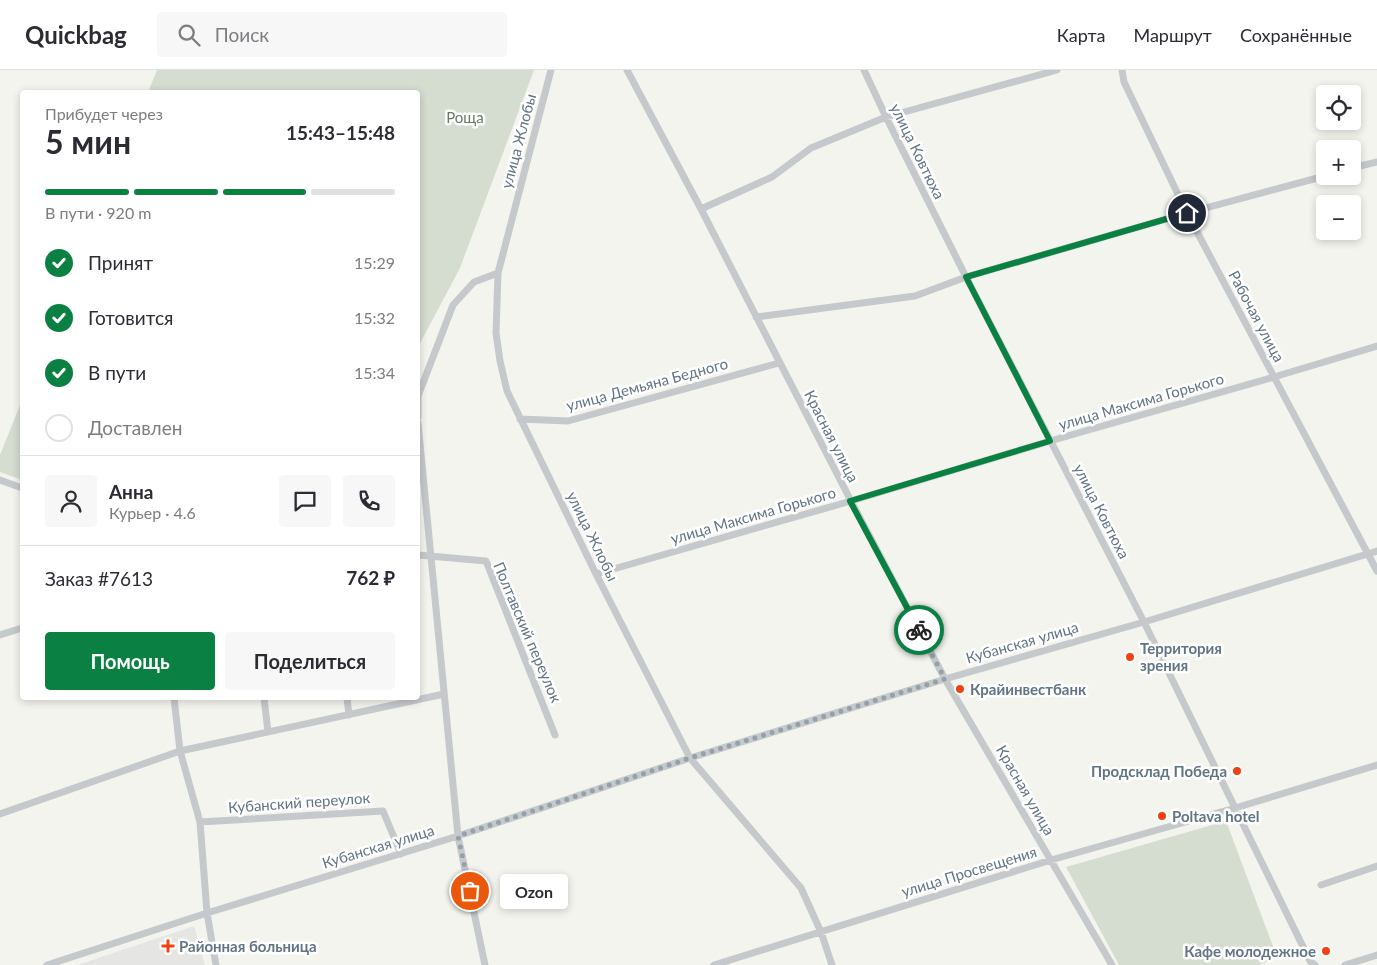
<!DOCTYPE html>
<html lang="ru">
<meta charset="utf-8">
<style>
:root{--surface:#fff;--page:#f7f7f7;--text:#2b2b33;--muted:#7c7c81;--line:#e1e1e2;--accent:#0b8043}
body{margin:0;font-family:Lato,sans-serif;background:var(--page);color:var(--text);height:100vh;display:flex;flex-direction:column;font-size:19px;white-space:nowrap}
*{box-sizing:border-box;margin:0}
p{font-size:16px;color:var(--muted)}
.icon{flex:none;width:28px;height:28px;fill:none;stroke:currentColor;stroke-width:2;stroke-linecap:round;stroke-linejoin:round}
.map{position:relative;flex:1;overflow:hidden}
.details{position:absolute;left:20px;top:20px;width:400px;height:610px;display:flex;flex-direction:column;background:var(--surface);border-radius:5px;box-shadow:0 2px 8px #0003}
.details>*{flex:none}
.buttons{position:absolute;left:1316px;top:15px;display:grid;gap:10px}
.buttons a{display:grid;place-items:center;width:45px;height:45px;border-radius:5px;background:var(--surface);box-shadow:0 2px 8px #0003;font-size:25px}
.pin{position:absolute;display:grid;place-items:center;width:42px;height:42px;color:#fff;margin:-21px;border:2px solid #fff;border-radius:50%;box-shadow:0 1px 5px #0007}
.courier{position:absolute;display:grid;place-items:center;width:50px;height:50px;margin:-25px;border:4px solid #0b8043;border-radius:50%;background:#fff;color:#222;box-shadow:0 1px 6px #0007}
.bubble{position:absolute;height:35px;border-radius:5px;background:var(--surface);box-shadow:0 2px 8px #0003;font-size:16px;font-weight:700;line-height:35px;text-align:center}
.summary em{font-style:normal;font-weight:700}
.summary div{display:flex;flex-direction:column-reverse}
.summary{display:flex;align-items:center;justify-content:space-between;height:85px;padding:0 25px}
h1{font-size:32px;font-weight:700;line-height:38px}
.bar{display:grid;grid-template-columns:repeat(4,1fr);gap:8px 5px;align-content:center;height:60px;padding:0 25px}
.bar i{height:6px;border-radius:4px;background:var(--line)}
.bar .active{background:var(--accent)}
.bar p{grid-column:span 4}
.line{display:flex;align-items:center;gap:12px;padding:0 25px;border-top:1px solid var(--line)}
.line div{flex:1}
.round{display:grid;place-items:center;flex:none;width:52px;height:52px;border-radius:5px;background:var(--page)}
ol{padding:0 25px;list-style:none}
li{display:flex;align-items:center;gap:15px;height:55px}
li p{margin-inline-start:auto}
li .icon{padding:5px;border-radius:50%;background:var(--accent);color:#fff;stroke-width:4}
li:last-child{color:var(--muted)}
li i{width:28px;height:28px;border:2px solid var(--line);border-radius:50%}
.primary-button{display:flex;gap:10px;margin-top:auto;padding:10px 25px}
.primary-button a{flex:1;height:58px;border-radius:5px;background:var(--accent);color:#fff;font-size:20px;font-weight:700;line-height:58px;text-align:center}
.primary-button a+a{background:var(--page);color:var(--text)}
header{display:flex;align-items:center;gap:30px;box-sizing:border-box;height:70px;padding:0 25px;background:var(--surface);border-bottom:1px solid var(--line)}
header strong{font-size:24px}
nav{display:flex;gap:28px;margin-inline-start:auto;font-size:18px}
.search{width:350px;height:45px;background:var(--page);display:flex;align-items:center;gap:12px;box-sizing:border-box;padding:0 18px;border-radius:5px;color:var(--muted);font-size:19px}
.map>svg:first-child{display:block}
</style>
<header>
<strong>Quickbag</strong>
<div class="search"><svg class="icon" aria-label="search" viewBox="0 0 24 24"><circle cx="10" cy="10" r="6"/><path d="M15 15l6 6"/></svg>Поиск</div>
<nav><a>Карта</a><a>Маршрут</a><a>Сохранённые</a></nav>
</header>
<div class="map">
<svg width="1377" height="895" viewBox="0 0 1377 895">
<rect width="100%" height="100%" fill="#f4f4ef"/>
<!-- built -->
<path fill="#e5e5e3" d="M194,856L205,895H77Z"/>
<!-- green -->
<path fill="#d5dcd0" d="M157,0H534L460,198L418,277V22H148Z
M22,330V410L0,402V385Z
M1226,751L1277,887L1259,895H1119L1066,797Z"/>
<g fill="none" stroke-linecap="round" stroke-linejoin="round">
<!-- minor -->
<path stroke="#c6c9cc" stroke-width="7" d="M551,0L498,203L496,263L500,291L507,321L596,504L690,688L801,818L821,862L832,895
M627,0L701,139L851,431L945,609L1112,895
M864,0L886,47L966,207L1144,552L1310,891L1315,895
M1122,0L1124,12L1187,143L1377,501
M1352,98L1377,92
M701,139L772,107L811,78L886,47L1057,0
M756,247L915,226L966,207L1187,143L1325,106
M418,347V326L453,235L474,212L498,203
M520,349L568,351L779,293
M418,353L458,766L485,895
M0,410L22,418
M418,485L486,491L555,665
M596,504L851,431L1050,371L1274,307L1377,276
M0,565L22,558
M174,628L180,681L200,752L207,843L216,895
M264,628L268,662
M347,628L349,645
M0,744L180,681L444,624
M200,752L383,741L401,784
M1321,815L1377,796
M47,895L207,843L458,766L690,688L945,609L1144,552L1377,481
M714,895L1051,790L1235,738L1377,695
M1345,895L1377,885"/>
</g>
<g fill="none" stroke-linecap="round" stroke-linejoin="round">
<!-- done -->
<path stroke="#94a1a9" stroke-width="5" stroke-dasharray="0 9" d="M470,821L458,766L690,688L945,609L919,560"/>
<!-- route -->
<path stroke="#0b8043" stroke-width="6" d="M919,560L850,431L1050,371L966,207L1187,143"/>
</g>
<!-- markers -->
<g fill="#f14113" stroke="#fff" stroke-width="2">
<circle cx="1130" cy="587" r="5"/>
<circle cx="960" cy="619" r="5"/>
<circle cx="1237" cy="701" r="5"/>
<circle cx="1162" cy="746" r="5"/>
<path d="M165.5 868.5h5v5h5v5h-5v5h-5v-5h-5v-5h5z"/>
<circle cx="1326" cy="881" r="5"/>
</g>
<g text-anchor="middle" dominant-baseline="central" stroke-width="5" stroke-linejoin="round" paint-order="stroke">
<!-- park labels -->
<g font-size="15" fill="#667a60" stroke="#fff">
<text x="465" y="47">Роща</text>
</g>
<!-- street labels -->
<g font-size="15" fill="#607483" stroke="#fff">
<text transform="translate(518 71) rotate(-75)">улица Жлобы</text>
<text transform="translate(918 81) rotate(64)">улица Ковтюха</text>
<text transform="translate(1257 246) rotate(62)">Рабочая улица</text>
<text transform="translate(647 314) rotate(-15)">улица Демьяна Бедного</text>
<text transform="translate(1141 331) rotate(-16)">улица Максима Горького</text>
<text transform="translate(832 366) rotate(63)">Красная улица</text>
<text transform="translate(1102 441) rotate(63)">улица Ковтюха</text>
<text transform="translate(753 445) rotate(-16)">улица Максима Горького</text>
<text transform="translate(593 466) rotate(64)">улица Жлобы</text>
<text transform="translate(528 562) rotate(67)">Полтавский переулок</text>
<text transform="translate(1022 572) rotate(-16)">Кубанская улица</text>
<text transform="translate(1026 720) rotate(60)">Красная улица</text>
<text transform="translate(299 732) rotate(-4)">Кубанский переулок</text>
<text transform="translate(378 776) rotate(-17)">Кубанская улица</text>
<text transform="translate(969 801) rotate(-17)">улица Просвещения</text>
</g>
<!-- poi labels -->
<g font-size="15" font-weight="bold" fill="#607483" stroke="#fff" text-anchor="start">
<text x="1140" y="578">Территория<tspan x="1140" dy="17">зрения</tspan></text>
<text x="970" y="619">Крайинвестбанк</text>
<text x="1227" y="701" text-anchor="end">Продсклад Победа</text>
<text x="1172" y="746">Poltava hotel</text>
<text x="179" y="876">Районная больница</text>
<text x="1316" y="881" text-anchor="end">Кафе молодежное</text>
</g>
</g>
</svg>
<div class="buttons">
<a><svg class="icon" aria-label="locate" viewBox="0 0 24 24"><circle cx="12" cy="12" r="6"/><path d="M12 2v4M12 18v4M2 12h4M18 12h4"/></svg></a>
<a>+</a>
<a>−</a>
</div>
<div class="pin" style="left:470px;top:821px;background:#ea580c"><svg class="icon" aria-label="bag" viewBox="0 0 24 24"><path d="M5 8h14l-1 12H6zM9 8a3 3 0 0 1 6 0"/></svg></div>
<div class="pin" style="left:1187px;top:143px;background:#1f2937"><svg class="icon" aria-label="home" viewBox="0 0 24 24"><path d="M3 11l9-7 9 7M6 9v11h12V9"/></svg></div>
<div class="courier" style="left:919px;top:560px"><svg class="icon" aria-label="bike" viewBox="0 0 24 24"><circle cx="6" cy="16" r="4"/><circle cx="18" cy="16" r="4"/><path d="M6 16l4-8h5l3 8M10 8l3 8H6M13 5h3"/></svg></div>
<div class="bubble" style="left:500px;top:804px;width:68px">Ozon</div>
<section class="details">
<div class="summary"><div><h1>5 мин</h1><p>Прибудет через</p></div><em>15:43–15:48</em></div>
<div class="bar"><i class="active"></i><i class="active"></i><i class="active"></i><i></i><p>В пути · 920 m</p></div>
<ol>
<li><svg class="icon" aria-label="check" viewBox="0 0 24 24"><path d="M5 12l5 5 9-10"/></svg>Принят<p>15:29</p></li>
<li><svg class="icon" aria-label="check" viewBox="0 0 24 24"><path d="M5 12l5 5 9-10"/></svg>Готовится<p>15:32</p></li>
<li><svg class="icon" aria-label="check" viewBox="0 0 24 24"><path d="M5 12l5 5 9-10"/></svg>В пути<p>15:34</p></li>
<li><i></i>Доставлен</li>
</ol>
<div class="line" style="height:90px"><a class="round"><svg class="icon" aria-label="person" viewBox="0 0 24 24"><circle cx="12" cy="8" r="4"/><path d="M4 21q1-7 8-7t8 7"/></svg></a><div><b>Анна</b><p>Курьер · 4.6</p></div><a class="round"><svg class="icon" aria-label="chat" viewBox="0 0 24 24"><path d="M4 5h16v11H9l-5 4z"/></svg></a><a class="round"><svg class="icon" aria-label="phone" viewBox="0 0 24 24"><path d="M5 4h4l2 5-3 2q2 4 5 5l2-3 5 2v4C11 20 4 13 5 4z"/></svg></a></div>
<div class="line" style="height:65px"><div>Заказ #7613</div><b>762 ₽</b></div>
<div class="primary-button"><a>Помощь</a><a>Поделиться</a></div>
</section>
</div>
